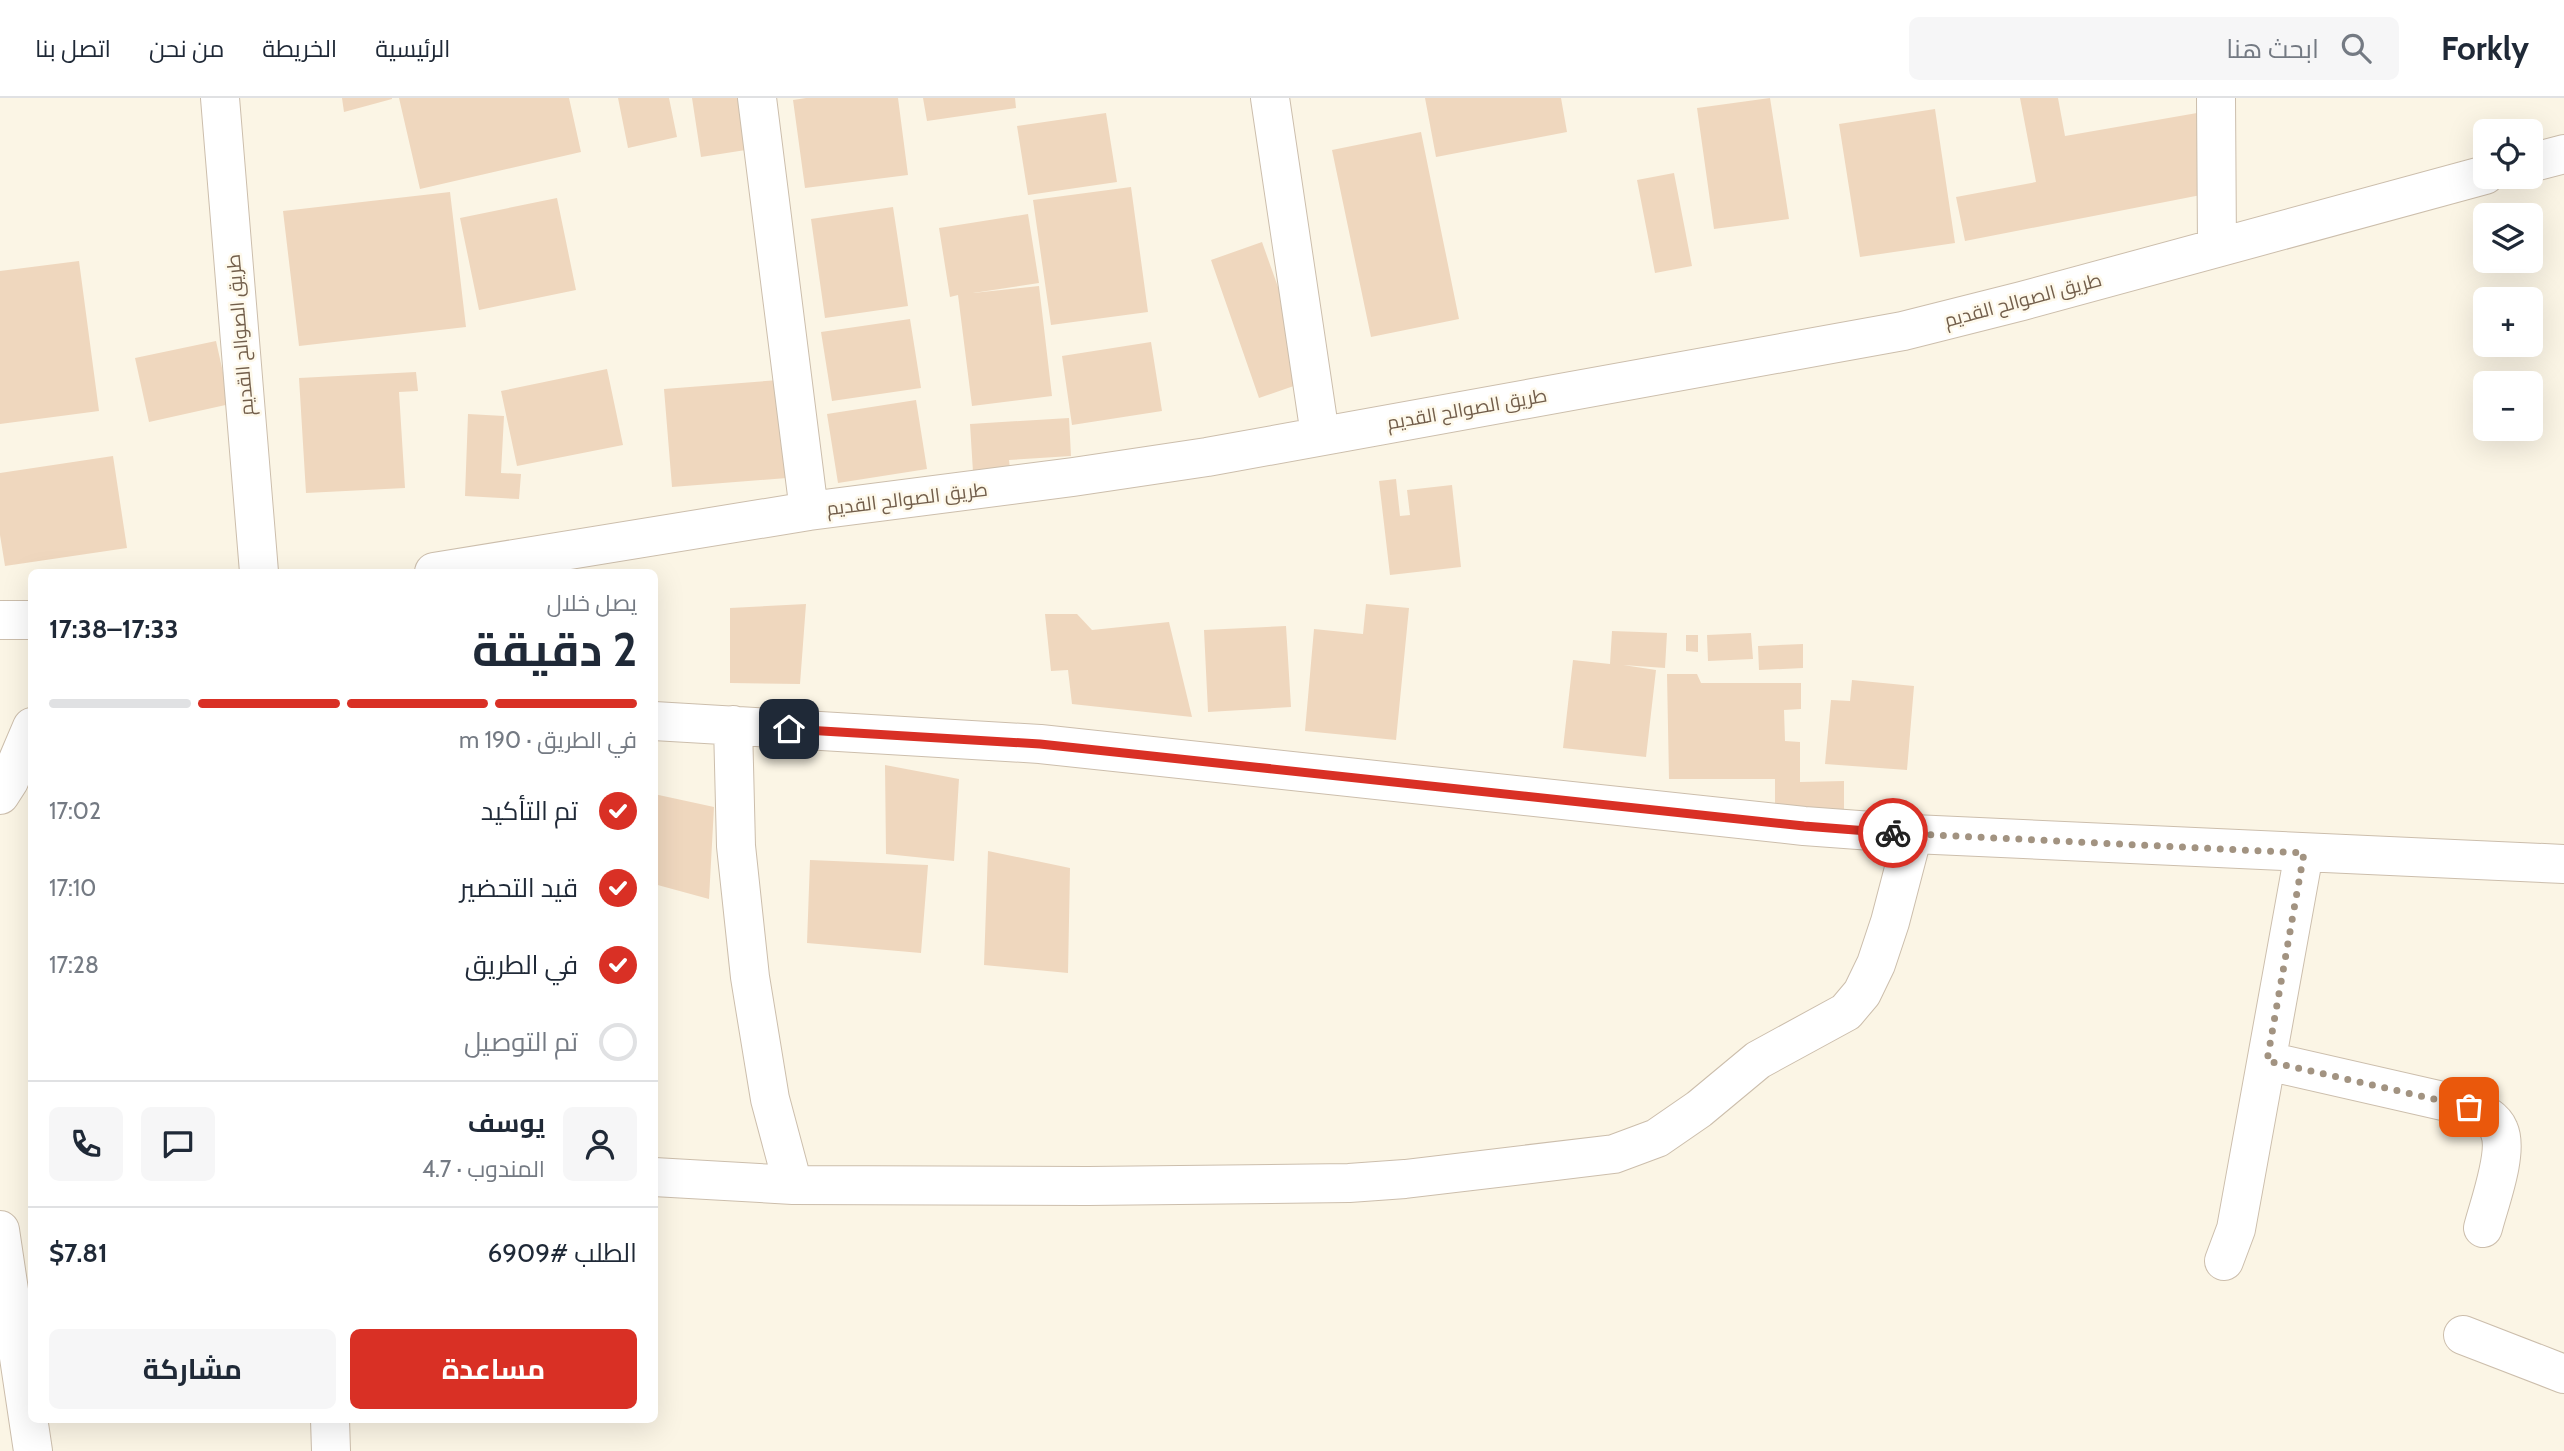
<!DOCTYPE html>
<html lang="ar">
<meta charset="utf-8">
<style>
:root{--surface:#fff;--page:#f6f6f7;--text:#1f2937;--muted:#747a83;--line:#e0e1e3;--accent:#d93025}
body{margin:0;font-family:Cabin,Cairo,sans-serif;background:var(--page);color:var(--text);direction:rtl;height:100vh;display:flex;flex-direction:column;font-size:26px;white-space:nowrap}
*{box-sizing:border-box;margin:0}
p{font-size:23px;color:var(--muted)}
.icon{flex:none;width:38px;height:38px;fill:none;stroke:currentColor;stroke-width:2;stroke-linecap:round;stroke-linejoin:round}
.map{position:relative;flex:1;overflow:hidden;direction:ltr}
.drawer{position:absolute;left:28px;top:471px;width:630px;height:854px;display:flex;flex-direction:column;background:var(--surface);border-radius:10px;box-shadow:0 7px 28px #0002;direction:rtl}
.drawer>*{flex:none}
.fabs{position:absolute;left:2473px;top:21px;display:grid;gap:14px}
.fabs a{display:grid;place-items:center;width:70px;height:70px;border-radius:10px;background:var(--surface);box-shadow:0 7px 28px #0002;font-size:35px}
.pin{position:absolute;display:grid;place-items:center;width:60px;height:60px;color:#fff;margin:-30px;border-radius:14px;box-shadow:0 4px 10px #0006}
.courier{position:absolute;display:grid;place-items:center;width:70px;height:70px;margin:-35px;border:5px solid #d93025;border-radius:50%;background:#fff;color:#222;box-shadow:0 2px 9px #0007}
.overview em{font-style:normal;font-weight:700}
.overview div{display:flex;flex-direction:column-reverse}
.overview{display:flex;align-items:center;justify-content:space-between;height:119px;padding:0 21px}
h1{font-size:46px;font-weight:700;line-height:52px}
.bar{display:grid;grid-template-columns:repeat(4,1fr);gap:10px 7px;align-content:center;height:84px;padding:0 21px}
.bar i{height:9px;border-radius:5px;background:var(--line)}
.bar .current{background:var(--accent)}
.bar p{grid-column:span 4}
.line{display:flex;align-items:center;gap:18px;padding:0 21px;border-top:2px solid var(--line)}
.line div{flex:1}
.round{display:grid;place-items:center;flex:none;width:74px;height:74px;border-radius:10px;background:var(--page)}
ol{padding:0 21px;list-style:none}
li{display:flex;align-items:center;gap:21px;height:77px}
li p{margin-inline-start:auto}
li .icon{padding:7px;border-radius:50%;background:var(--accent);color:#fff;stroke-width:4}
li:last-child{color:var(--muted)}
li i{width:38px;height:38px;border:4px solid var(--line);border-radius:50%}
.action{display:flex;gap:14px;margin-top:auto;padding:14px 21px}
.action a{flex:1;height:80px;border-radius:10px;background:var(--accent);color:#fff;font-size:28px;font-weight:700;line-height:80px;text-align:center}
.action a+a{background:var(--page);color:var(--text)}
header{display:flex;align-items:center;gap:42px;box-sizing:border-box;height:98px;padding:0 35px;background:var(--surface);border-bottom:2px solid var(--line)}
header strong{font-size:33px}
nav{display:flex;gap:38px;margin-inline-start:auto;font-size:24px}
.search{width:490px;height:63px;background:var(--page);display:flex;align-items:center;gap:18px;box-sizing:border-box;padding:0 24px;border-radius:10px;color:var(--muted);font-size:26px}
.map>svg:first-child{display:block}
</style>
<header>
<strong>Forkly</strong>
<div class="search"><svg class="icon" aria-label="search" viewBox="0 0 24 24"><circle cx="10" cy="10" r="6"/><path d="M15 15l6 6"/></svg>ابحث هنا</div>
<nav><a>الرئيسية</a><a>الخريطة</a><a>من نحن</a><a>اتصل بنا</a></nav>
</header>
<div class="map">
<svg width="2564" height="1353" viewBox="0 0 2564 1353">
<rect width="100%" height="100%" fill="#fbf5e5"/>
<!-- building -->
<path fill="#efd7be" d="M342,0H392V1L344,14Z
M399,0H569L581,54L420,91Z
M618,0H669L677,39L628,50Z
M692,0H744L752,51L701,59Z
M806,0H898L908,77L805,90L793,2Z
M923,0H1015L1016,10L927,23Z
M1425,0H1561L1567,34L1436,59Z
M1770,0L1789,121L1714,131L1697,10Z
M2020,0H2058L2065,38L2197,15L2206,96L1965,143L1956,99L2036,84Z
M1935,11L1955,145L1860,159L1839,26Z
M1106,15L1117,84L1028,97L1017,28Z
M1421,34L1459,221L1371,239L1332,52Z
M1674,75L1692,168L1655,175L1637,82Z
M1131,89L1148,214L1051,227L1033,102Z
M450,94L466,229L299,248L283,113Z
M557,100L576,192L479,212L460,120Z
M893,109L908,208L825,220L811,121Z
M1028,116L1039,185L973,195L1039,188L1052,298L972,308L958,197L950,199L939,130Z
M1262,144L1311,282L1259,300L1211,162Z
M79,163L99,313L0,326V173Z
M910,221L921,290L832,303L821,234Z
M216,243L230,306L149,324L135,260Z
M1151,244L1162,313L1072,327L1062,258Z
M607,271L623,347L517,368L501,293Z
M416,274L418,293L399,294L405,390L306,395L299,280Z
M779,282L787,380L672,389L664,291Z
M916,302L927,371L838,385L827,316Z
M468,316L504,318L501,375L521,376L519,401L465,398Z
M1069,320L1071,358L1009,362L1010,371L973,374L970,326Z
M113,358L127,450L5,468L0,437V375Z
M1396,381L1400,418L1410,417L1407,392L1452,387L1461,469L1390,477L1379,383Z
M806,506L800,586L730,585V510Z
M1366,506L1409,510L1396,642L1305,633L1314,531L1363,536Z
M1045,516H1077L1092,532L1169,524L1192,619L1072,606L1068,572L1051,573Z
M1286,528L1291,609L1208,614L1204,532Z
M1612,533L1667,535L1665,570L1623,567L1656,572L1646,659L1563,650L1573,562L1610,566Z
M1751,535L1753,561L1708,563L1707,537Z
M1686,537H1698V554L1686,553Z
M1803,546V570L1759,572L1758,548Z
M1667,576H1697L1701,585H1801V611L1784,612L1785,643L1800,644V684L1844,683V713H1775V681H1669Z
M1852,582L1914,588L1907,672L1825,666L1831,602L1850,603Z
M885,667L959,681L954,763L886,756Z
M654,696L714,709L709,801L654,786Z
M988,753L1070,770L1068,875L984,867Z
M810,762L928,767L921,855L807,845Z"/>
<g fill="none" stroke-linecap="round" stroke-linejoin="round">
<!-- minor casing -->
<g stroke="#ccbeac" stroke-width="40">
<path id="minor" d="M220,0L259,474
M757,0L809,413
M1270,0L1320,337
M2216,0L2217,149
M2530,65L2564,56
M434,474L809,413L1073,379L1207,359L1903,233L2022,203L2485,77
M0,522H32
M654,623L1040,646L1804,728L1913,736L2564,766
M733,627L736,748L750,879L770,1001L793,1087
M0,697L9,683L32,629
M2267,963L2469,1009C2481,1014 2494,1020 2499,1032C2509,1054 2489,1106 2483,1130
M654,1079L793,1087L1088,1088L1349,1085L1405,1081L1614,1056L1657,1040L1699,1011L1758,962L1846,914L1862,895L1876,866L1890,824L1913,736
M0,1132L33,1353
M2224,1163L2236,1131L2304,755
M2463,1237L2564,1276
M330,1321L331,1353"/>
</g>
<!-- minor -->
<use href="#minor" stroke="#fff" stroke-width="38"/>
</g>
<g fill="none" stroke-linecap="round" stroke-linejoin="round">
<!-- done -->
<path stroke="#a29381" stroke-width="7" stroke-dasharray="0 12.6" d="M1893,735L2304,755L2267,963L2469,1009"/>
<!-- route -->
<path stroke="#d93025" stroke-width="9" d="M789,631L1040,646L1804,728L1893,735"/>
</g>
<g text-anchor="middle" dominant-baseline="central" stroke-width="5" stroke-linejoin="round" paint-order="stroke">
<!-- street labels -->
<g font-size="19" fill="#725e4b" stroke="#fef9eb">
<text transform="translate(2023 202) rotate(-15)">طريق الصوالح القديم</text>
<text transform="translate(240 237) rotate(-95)">طريق الصوالح القديم</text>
<text transform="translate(1467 311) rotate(-10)">طريق الصوالح القديم</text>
<text transform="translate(907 401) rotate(-7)">طريق الصوالح القديم</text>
</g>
</g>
</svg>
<div class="fabs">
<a><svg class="icon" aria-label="locate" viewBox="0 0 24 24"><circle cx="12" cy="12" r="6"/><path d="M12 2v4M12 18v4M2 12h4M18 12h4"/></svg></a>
<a><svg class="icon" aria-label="layers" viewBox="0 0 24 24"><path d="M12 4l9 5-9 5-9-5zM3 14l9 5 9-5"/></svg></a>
<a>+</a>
<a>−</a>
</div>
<div class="pin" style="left:2469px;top:1009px;background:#ea580c"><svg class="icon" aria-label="bag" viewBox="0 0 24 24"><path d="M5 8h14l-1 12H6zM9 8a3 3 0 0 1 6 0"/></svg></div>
<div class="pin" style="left:789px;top:631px;background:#1f2937"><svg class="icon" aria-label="home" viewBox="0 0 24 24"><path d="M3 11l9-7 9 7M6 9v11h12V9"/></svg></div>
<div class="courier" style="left:1893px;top:735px"><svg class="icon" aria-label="bike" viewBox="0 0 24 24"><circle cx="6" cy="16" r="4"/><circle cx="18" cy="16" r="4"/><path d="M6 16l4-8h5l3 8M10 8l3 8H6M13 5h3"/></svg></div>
<section class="drawer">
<div class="overview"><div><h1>2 دقيقة</h1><p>يصل خلال</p></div><em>17:33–17:38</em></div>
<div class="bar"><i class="current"></i><i class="current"></i><i class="current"></i><i></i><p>في الطريق · 190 m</p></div>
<ol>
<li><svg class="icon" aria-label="check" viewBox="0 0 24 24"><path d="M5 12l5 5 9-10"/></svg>تم التأكيد<p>17:02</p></li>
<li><svg class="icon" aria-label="check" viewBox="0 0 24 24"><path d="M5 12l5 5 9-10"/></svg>قيد التحضير<p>17:10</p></li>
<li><svg class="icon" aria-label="check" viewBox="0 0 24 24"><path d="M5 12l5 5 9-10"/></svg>في الطريق<p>17:28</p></li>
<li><i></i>تم التوصيل</li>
</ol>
<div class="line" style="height:126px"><a class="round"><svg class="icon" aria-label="person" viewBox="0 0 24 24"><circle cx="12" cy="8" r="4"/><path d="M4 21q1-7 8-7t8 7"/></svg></a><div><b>يوسف</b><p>المندوب · 4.7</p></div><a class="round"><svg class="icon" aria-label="chat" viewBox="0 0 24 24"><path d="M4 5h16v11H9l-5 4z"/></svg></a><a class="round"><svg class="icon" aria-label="phone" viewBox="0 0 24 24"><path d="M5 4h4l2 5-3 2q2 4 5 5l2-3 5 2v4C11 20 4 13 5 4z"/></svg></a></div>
<div class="line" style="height:91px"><div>الطلب #6909</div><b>$7.81</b></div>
<div class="action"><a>مساعدة</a><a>مشاركة</a></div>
</section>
</div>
